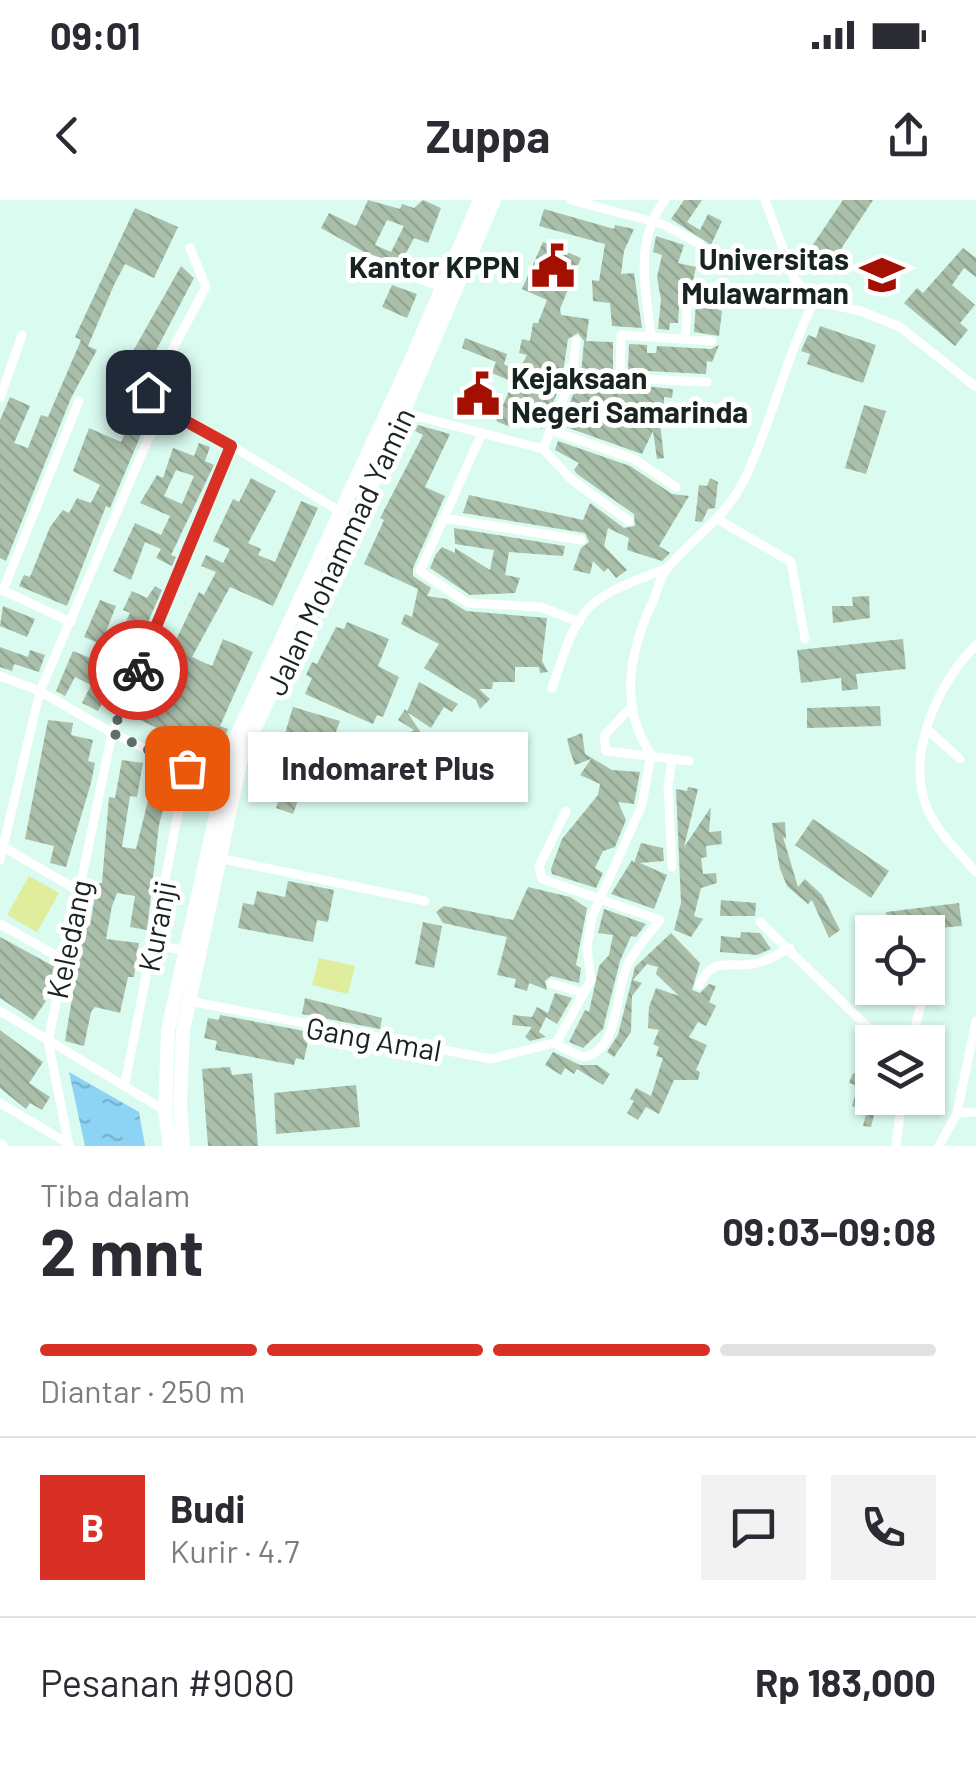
<!DOCTYPE html>
<html lang="id">
<meta charset="utf-8">
<style>
:root{--surface:#fff;--page:#f2f2f3;--text:#2b2b33;--muted:#7c7c81;--line:#e1e1e2;--accent:#d93025}
body{margin:0;font-family:Barlow,sans-serif;background:var(--page);color:var(--text);height:100vh;display:flex;flex-direction:column;font-size:38px;white-space:nowrap}
*{box-sizing:border-box;margin:0}
p{font-size:32px;color:var(--muted)}
.icon{flex:none;width:55px;height:55px;fill:none;stroke:currentColor;stroke-width:2;stroke-linecap:round;stroke-linejoin:round}
.map{position:relative;height:946px;overflow:hidden}
.sheet{display:flex;flex-direction:column;background:var(--surface);flex:1}
.sheet>*{flex:none}
.fabs{position:absolute;left:855px;top:715px;display:grid;gap:20px}
.fabs a{display:grid;place-items:center;width:90px;height:90px;border-radius:0px;background:var(--surface);box-shadow:0 2px 8px #0004;font-size:50px}
.pin{position:absolute;display:grid;place-items:center;width:85px;height:85px;color:#fff;margin:-42px;border-radius:20px;box-shadow:0 5px 15px #0006}
.courier{position:absolute;display:grid;place-items:center;width:100px;height:100px;margin:-50px;border:8px solid #d93025;border-radius:50%;background:#fff;color:#222;box-shadow:0 2px 12px #0007}
.bubble{position:absolute;height:70px;border-radius:0px;background:var(--surface);box-shadow:0 2px 8px #0004;font-size:32px;font-weight:700;line-height:70px;text-align:center}
.headline em{font-style:normal;font-weight:700}
.headline div{display:flex;flex-direction:column-reverse}
.headline{display:flex;align-items:center;justify-content:space-between;height:170px;padding:0 40px}
h1{font-size:65px;font-weight:700;line-height:75px}
.bar{display:grid;grid-template-columns:repeat(4,1fr);gap:15px 10px;align-content:center;height:120px;padding:0 40px}
.bar i{height:12px;border-radius:8px;background:var(--line)}
.bar .selected{background:var(--accent)}
.bar p{grid-column:span 4}
.line{display:flex;align-items:center;gap:25px;padding:0 40px;border-top:2px solid var(--line)}
.line div{flex:1}
.round{display:grid;place-items:center;flex:none;width:105px;height:105px;border-radius:0px;background:var(--page)}
.status{display:flex;justify-content:space-between;align-items:center;height:70px;padding:0 50px;background:var(--surface);direction:ltr}
.status svg{height:28px;fill:currentColor}
header{display:flex;justify-content:space-between;align-items:center;height:130px;padding:0 40px;background:var(--surface);font-size:45px;font-weight:700}
.map>svg:first-child{display:block}
</style>
<div class="status"><b>09:01</b><svg viewBox="0 0 49 12"><path d="M0 12V9h3v3zM5 12V6h3v6zM10 12V3h3v9zM15 12V0h3v12zM26 1h20v11H26zM47 4h2v5h-2z"/></svg></div>
<header><svg class="icon" aria-label="back" viewBox="0 0 24 24"><path d="M15 5l-7 7 7 7"/></svg>Zuppa<svg class="icon" aria-label="share" viewBox="0 0 24 24"><path d="M12 15V3M7 8l5-5 5 5M5 13v7h14v-7"/></svg></header>
<div class="map">
<svg width="976" height="946" viewBox="0 0 976 946">
<defs>
<pattern id="water-ripples" width="26" height="14" patternUnits="userSpaceOnUse" patternTransform="scale(2.5)"><rect width="26" height="14" fill="#8cd3f4"/><path d="M2 4q2-2 4 0t4 0M15 11q2-2 4 0t4 0" fill="none" stroke="#78b5d1"/></pattern>
<pattern id="building-back-hatch" width="6" height="6" patternUnits="userSpaceOnUse" patternTransform="scale(2.5)"><rect width="6" height="6" fill="#aabfaa"/><path d="M-1 5l2 2M0 0l6 6M5-1l2 2" fill="none" stroke="#92a492"/></pattern>
</defs>
<rect width="100%" height="100%" fill="#dafbf0"/>
<!-- green -->
<path fill="#dfed9c" d="M29,676L59,693L37,732L7,715Z
M319,758L355,766L348,794L312,785Z"/>
<!-- water -->
<path fill="url(#water-ripples)" d="M69,872L139,912L145,946H85Z"/>
<!-- building -->
<path fill="url(#building-back-hatch)" fill-rule="evenodd" d="M368,0L400,9L402,4L414,8L423,0L441,8L428,43L414,38L404,57L436,70L434,76L364,52L321,28L329,13L356,26ZM387,20L404,26L391,52L375,45Z
M684,0H702L687,22L700,30L708,14L722,21L711,45L671,19Z
M843,0H873L824,75L802,61Z
M135,8L178,27L154,78L125,64L114,85L88,146L97,150L71,198L6,361L0,358V220L10,197L30,206L14,243L28,248L41,215L48,217L81,140L75,137Z
M544,9L614,29L615,25L634,29L624,51L621,74L634,73L642,128L612,126L610,103L593,101L592,80L599,81L605,44L539,26Z
M656,36L684,45L678,63L696,67L692,86L680,92L678,123H670L669,130L658,129L661,100L657,77L662,55L653,52Z
M543,42L581,58L560,109L561,115L589,119L586,141L613,142V183L673,189L672,198L664,197V204H659L664,206V223H660L664,258L657,259L653,231L642,254L566,227L571,218L565,215L581,175L584,141L578,133L568,139L562,179L528,178L558,191L542,229L514,218L510,227L496,221L513,182L492,173L496,162L462,148L465,138L507,154L504,164L518,172L527,155L519,153L522,139L530,141L533,123H538L547,100L522,89Z
M963,48L976,58V77L964,68L952,85L975,105L960,123L968,130L955,146L904,103L917,88L923,93Z
M181,66L194,78L150,162L132,153Z
M392,85L417,94L407,118L382,107Z
M696,102L722,111L719,136L694,132Z
M820,126L876,145L863,183L807,164L810,154L801,151L808,135L816,138Z
M629,144L647,145V153H656L657,146L711,149L719,145L712,162L707,161L706,174L628,170Z
M137,205L151,211L110,308L106,306L67,406L19,386L24,375L30,377L50,327L63,310L69,313L77,298L91,303L100,285L73,271L89,228L121,242Z
M864,205L886,211L866,274L845,268Z
M418,225L450,234L425,287L445,296L413,368V376L431,388L427,396L447,399L466,411L547,418L542,461L548,472L540,473L539,467H515V482H493L492,489H479L490,499L480,509L476,500L424,468L439,444L401,424L405,414L412,417L418,389L364,364L384,320L380,318L423,235L415,231Z
M558,241L630,266L672,294L689,296L659,346L670,353L662,361L627,350L629,338L608,328L604,346L627,370L616,378L608,368L604,372L593,361L590,374L573,370L581,348L589,342L585,333L463,313L469,295L583,320L590,303L624,328L635,326L634,314L577,274L574,270L579,263L555,250Z
M199,243L210,247L205,261L214,265L171,355L176,357L172,366L156,358L161,349L145,342L131,380L113,371L135,323L161,335L170,316L140,303L157,275L163,278L173,248L194,256ZM176,270L194,276L182,304L164,296Z
M251,278L276,291L248,343L261,349L258,355L275,362L301,301L318,308L273,406L230,387L192,457L212,466L223,439L253,452L220,526L228,529L224,538L206,532L197,549L206,553L200,566L161,545L168,533L138,519L199,392L204,395L216,372L201,366L206,355L223,363L230,349L213,341L233,299L239,302Z
M710,278L718,282L715,308L708,309L702,322L695,321L699,285L707,286Z
M454,328L565,346L563,356L509,352L505,375L520,378L515,393L470,395L430,368L436,354L442,347L455,353V348L490,370L494,350L455,344Z
M155,386L162,390L145,429L98,511L82,503L91,485L75,477L65,496L56,491L73,451L105,464L130,413L123,410L132,391L147,398Z
M869,396L870,418L833,423L832,406H853L852,397Z
M100,400L116,406L101,444L84,437Z
M3,406L35,419L27,437L0,426Z
M347,422L389,439L378,466L399,477L383,517L377,515L373,524L305,494L312,478L306,475L312,462L317,464L336,427L344,429Z
M903,439L906,469L856,474L858,489L842,491L841,478L801,483L797,450Z
M0,447L28,457L30,450L45,455L39,472L14,464L12,471L0,467Z
M419,482L458,504L452,512L444,507L431,528L407,512L424,537L404,548L399,540L414,530L398,520L405,509L407,512Z
M880,506L881,526L807,528V508Z
M293,507L340,521L321,572L304,537L280,550Z
M48,520L73,523L71,535L93,540L88,561L95,563L91,583L66,667L50,663L54,646L25,639Z
M582,533L585,554L612,570L640,572L634,604L618,602L626,620L615,647L603,651L595,668L603,673L596,688L552,674L551,669L562,639L598,595L600,584L580,575L591,559L575,565L570,551L567,539Z
M122,560L143,563L137,597L130,596L122,647L136,649L155,572L172,575L159,625L147,730L130,727L135,696L117,693L112,706L106,739L139,743L134,777H128L120,813L95,807L91,812L84,846L65,841L84,725L90,726L97,683H102L109,597L115,598Z
M290,562L336,578L331,593L304,584L293,614L276,608Z
M688,587L698,589L684,647L711,607L709,632L721,631L722,644L706,646L707,657L701,658L703,674L716,673L717,683L701,688L694,716L703,719L691,737L674,730L681,703L676,589L687,591Z
M813,619L889,671L871,698L795,645Z
M785,622L786,639L783,637L798,687L805,679L822,695L840,730L829,738L812,700L808,704L787,686L780,669L772,623Z
M641,643L663,648L664,661L640,663L667,675L654,709L611,694L632,660L634,663Z
M288,681L334,690L328,722L317,720L313,742L238,728L243,703L254,705L257,691L285,697Z
M528,687L570,697L587,708L576,765L581,768L579,783L551,776L545,781L547,790L529,783L527,791L514,787L516,779L497,775L507,737L443,723L436,712L444,706L513,720Z
M721,700L756,703L755,716H720Z
M959,703L962,726L889,732L886,712Z
M604,709L646,724L636,737L631,736L620,761L603,829L583,848L569,842L585,810L589,812L599,766L609,755L613,735L598,733Z
M423,722L442,726L434,768L415,764Z
M741,732L760,733L771,749L757,755L720,752L721,736L740,738Z
M671,733L700,763L692,790L700,793L709,784L716,786L709,802L716,806L706,826L698,822L689,837L707,845L696,870L700,872L698,880H674L659,914L646,907L638,920L627,913L634,901L630,899L636,888L651,896L663,858L656,856L659,847L653,844L659,830L648,828L649,807L656,788L679,796L656,774L658,767L647,764L633,780L642,783L632,796L631,832L614,857L607,852L618,835L635,767Z
M0,737L55,767L43,799L46,801L33,820L0,798Z
M555,793L572,798L557,824L546,817L539,832L546,837L530,841L525,837L532,827L512,825L513,815L532,817L537,807L548,813Z
M305,798L382,818L380,829L302,814Z
M220,815L310,832L304,860L296,858L294,865L215,850L217,841L204,838L208,818L219,820Z
M0,830L43,862L29,883L50,897L42,910L30,903L26,909L0,888Z
M553,852L580,865H597L610,874L603,885L577,869L574,874L565,868L561,875L545,865Z
M230,867L232,875L252,873L258,946H208L202,869Z
M853,873L872,880V898H878L871,927L863,926L867,910L852,906L858,886L849,883Z
M356,885L360,927L276,934L274,893Z"/>
<g fill="none" stroke-linecap="round" stroke-linejoin="round">
<!-- minor -->
<path stroke="#fff" stroke-width="9" d="M571,0L662,24L700,44
M765,0L794,78L814,101L861,111L900,127L976,187
M190,48L206,87L148,195L341,312
M368,59L441,87
M651,137C646,87 633,43 665,0
M685,139L688,93
M707,182L620,178L621,135L712,141
M0,198L22,135
M405,213L543,249L572,280L629,321
M550,230L634,259L676,287
M482,233L420,371L467,403L541,407L579,422
M543,249L573,174L576,141
M443,318L581,340
M719,320L791,362L805,439
M0,389L71,422
M3,390L79,201
M976,445C938,484 904,555 928,610C939,635 959,652 976,672
M0,476L40,491L112,533L220,584
M552,488C581,402 582,401 665,369
M631,507L604,536L606,551L689,561
M927,529L960,559
M672,560L668,585L672,667
M566,611L539,666L542,679L660,720C649,734 636,748 628,764C614,791 621,851 583,857L559,846V838L591,780L587,747L592,717L642,605L651,554C618,507 630,449 653,401C658,390 660,375 669,366C695,336 726,317 744,280C772,223 785,159 814,101
M5,648L79,691
M218,658L425,701
M0,660L40,491L162,207
M760,722L883,842
M0,724L64,760
M152,744L186,751
M552,784L584,793
M699,785C714,756 726,768 753,764C766,762 778,754 790,748
M189,801L491,859L558,842
M0,811L164,910
M911,842L922,800
M125,883L187,568
M0,903L69,944
M957,913L976,912
M69,946L48,841L112,533L231,246
M896,946L902,898
M939,946L957,913L976,821"/>
<!-- primary -->
<path stroke="#fff" stroke-width="14" d="M0,946H1
M170,946L165,911L168,830L231,548L408,167L480,0
M183,946L180,904L183,830L242,554L358,317L494,0"/>
</g>
<g fill="none" stroke-linecap="round" stroke-linejoin="round">
<!-- done -->
<path stroke="#5c6f69" stroke-width="10" stroke-dasharray="0 18" d="M138,470L112,533L187,568"/>
<!-- route -->
<path stroke="#d93025" stroke-width="12" d="M138,470L231,246L162,208L148,192"/>
</g>
<!-- icons -->
<defs>
<g id="civic-bare" transform="scale(3.45)"><path d="M-.6-6.5H3V-4.5H.6V-3L4-1V1h2V6H-6V1h2V-1L-.6-3ZM-1.2 2.5V6h2.4V2.5Z" fill="#a30f00" stroke="#fff" stroke-width="2.5" paint-order="stroke"/></g>
<g id="university-bare" transform="scale(3.45)"><path d="M0-5L7-2L0 1L-7-2ZM-4 1L0 2.5L4 1V4Q0 6-4 4Z" fill="#a30f00" stroke="#fff" stroke-width="2.5" paint-order="stroke"/></g>
</defs>
<g fill-rule="evenodd">
<use href="#civic-bare" x="553" y="66"/>
<use href="#university-bare" x="882" y="75"/>
<use href="#civic-bare" x="478" y="194"/>
</g>
<g text-anchor="middle" dominant-baseline="central" stroke-width="10" stroke-linejoin="round" paint-order="stroke">
<!-- poi labels -->
<g font-size="30" font-weight="bold" fill="#182420" stroke="#fff" text-anchor="end">
<text x="849" y="58">Universitas<tspan x="849" dy="34">Mulawarman</tspan></text>
<text x="520" y="66">Kantor KPPN</text>
<text x="511" y="177" text-anchor="start">Kejaksaan<tspan x="511" dy="34">Negeri Samarinda</tspan></text>
</g>
<!-- street labels -->
<g font-size="30" fill="#182420" stroke="#fff">
<text transform="translate(339 351) rotate(-65)">Jalan Mohammad Yamin</text>
<text transform="translate(156 726) rotate(-79)">Kuranji</text>
<text transform="translate(68 739) rotate(-78)">Keledang</text>
<text transform="translate(374 838) rotate(10)">Gang Amal</text>
</g>
</g>
</svg>
<div class="fabs">
<a><svg class="icon" aria-label="locate" viewBox="0 0 24 24"><circle cx="12" cy="12" r="6"/><path d="M12 2v4M12 18v4M2 12h4M18 12h4"/></svg></a>
<a><svg class="icon" aria-label="layers" viewBox="0 0 24 24"><path d="M12 4l9 5-9 5-9-5zM3 14l9 5 9-5"/></svg></a>
</div>
<div class="pin" style="left:187px;top:568px;background:#ea580c"><svg class="icon" aria-label="bag" viewBox="0 0 24 24"><path d="M5 8h14l-1 12H6zM9 8a3 3 0 0 1 6 0"/></svg></div>
<div class="pin" style="left:148px;top:192px;background:#1f2937"><svg class="icon" aria-label="home" viewBox="0 0 24 24"><path d="M3 11l9-7 9 7M6 9v11h12V9"/></svg></div>
<div class="courier" style="left:138px;top:470px"><svg class="icon" aria-label="bike" viewBox="0 0 24 24"><circle cx="6" cy="16" r="4"/><circle cx="18" cy="16" r="4"/><path d="M6 16l4-8h5l3 8M10 8l3 8H6M13 5h3"/></svg></div>
<div class="bubble" style="left:248px;top:532px;width:280px">Indomaret Plus</div>
</div>
<section class="sheet">
<div class="headline"><div><h1>2 mnt</h1><p>Tiba dalam</p></div><em>09:03–09:08</em></div>
<div class="bar"><i class="selected"></i><i class="selected"></i><i class="selected"></i><i></i><p>Diantar · 250 m</p></div>
<div class="line" style="height:180px"><b class="round" style="background:var(--accent);color:#fff">B</b><div><b>Budi</b><p>Kurir · 4.7</p></div><a class="round"><svg class="icon" aria-label="chat" viewBox="0 0 24 24"><path d="M4 5h16v11H9l-5 4z"/></svg></a><a class="round"><svg class="icon" aria-label="phone" viewBox="0 0 24 24"><path d="M5 4h4l2 5-3 2q2 4 5 5l2-3 5 2v4C11 20 4 13 5 4z"/></svg></a></div>
<div class="line" style="height:130px"><div>Pesanan #9080</div><b>Rp 183,000</b></div>
</section>
